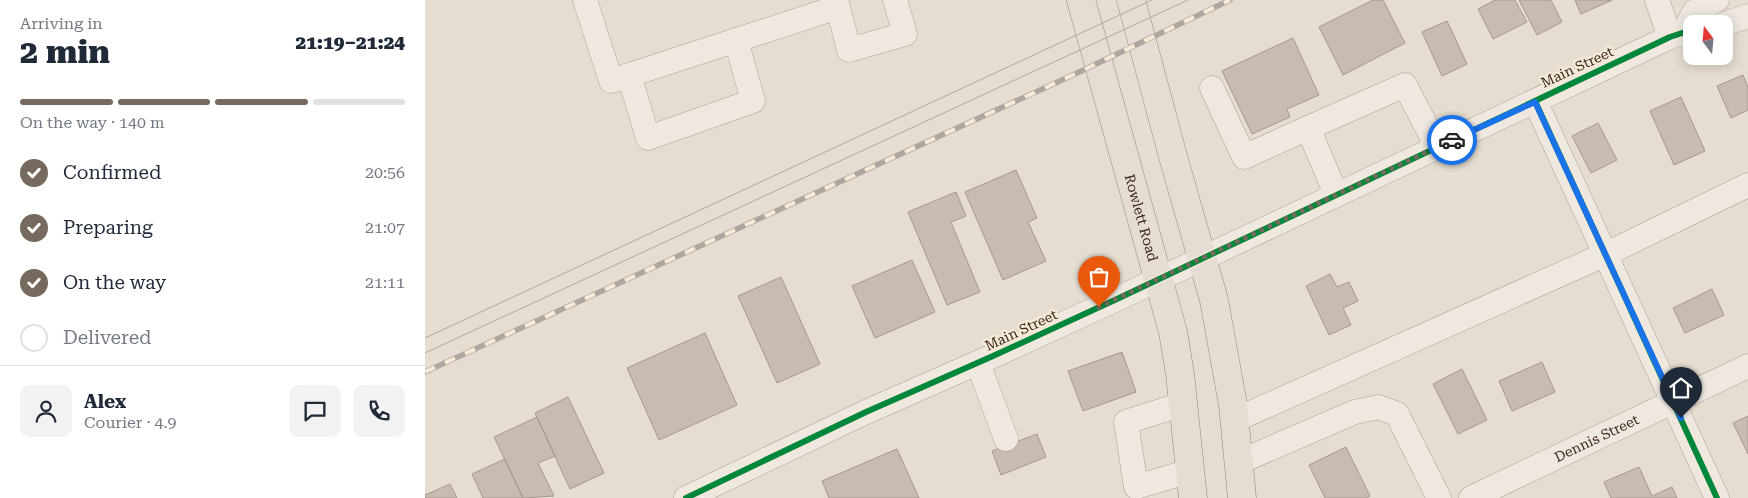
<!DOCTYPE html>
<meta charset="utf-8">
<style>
:root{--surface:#fff;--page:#f2f2f3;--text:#1f2937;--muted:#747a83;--line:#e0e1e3;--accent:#76695e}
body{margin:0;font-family:"Roboto Serif",serif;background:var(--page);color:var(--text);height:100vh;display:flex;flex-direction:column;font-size:19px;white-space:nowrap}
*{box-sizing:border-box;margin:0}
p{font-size:16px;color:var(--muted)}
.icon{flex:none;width:28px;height:28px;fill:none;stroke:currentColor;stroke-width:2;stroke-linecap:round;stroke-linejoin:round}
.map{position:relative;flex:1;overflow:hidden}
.details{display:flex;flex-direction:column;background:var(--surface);width:425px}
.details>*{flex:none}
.needle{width:32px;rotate:344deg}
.buttons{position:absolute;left:1258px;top:15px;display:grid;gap:10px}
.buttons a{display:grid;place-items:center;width:50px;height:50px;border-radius:10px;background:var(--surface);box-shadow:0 2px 12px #0003;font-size:25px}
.pin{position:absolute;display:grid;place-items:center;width:42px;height:42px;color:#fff;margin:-51px -21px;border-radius:50% 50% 50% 0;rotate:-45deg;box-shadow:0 0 5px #0007}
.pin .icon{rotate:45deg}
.courier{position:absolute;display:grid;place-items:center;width:50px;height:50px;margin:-25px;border:4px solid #1a73e8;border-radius:50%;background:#fff;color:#222;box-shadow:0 1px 6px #0007}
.head em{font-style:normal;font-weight:800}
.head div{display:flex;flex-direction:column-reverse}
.head{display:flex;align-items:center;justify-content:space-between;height:85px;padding:0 20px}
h1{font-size:32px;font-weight:800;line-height:38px}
.bar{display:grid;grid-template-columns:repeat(4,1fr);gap:8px 5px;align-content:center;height:60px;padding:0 20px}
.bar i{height:6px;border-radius:4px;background:var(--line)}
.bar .active{background:var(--accent)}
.bar p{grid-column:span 4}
.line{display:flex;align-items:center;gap:12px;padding:0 20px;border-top:1px solid var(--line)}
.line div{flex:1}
.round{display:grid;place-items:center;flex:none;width:52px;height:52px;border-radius:10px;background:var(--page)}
ol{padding:0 20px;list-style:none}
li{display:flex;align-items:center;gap:15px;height:55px}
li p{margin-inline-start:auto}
li .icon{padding:5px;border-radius:50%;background:var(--accent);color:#fff;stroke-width:4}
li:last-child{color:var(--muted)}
li i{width:28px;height:28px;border:2px solid var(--line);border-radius:50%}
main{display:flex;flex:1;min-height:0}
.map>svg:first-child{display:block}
</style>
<main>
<section class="details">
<div class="head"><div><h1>2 min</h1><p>Arriving in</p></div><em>21:19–21:24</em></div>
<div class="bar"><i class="active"></i><i class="active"></i><i class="active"></i><i></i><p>On the way · 140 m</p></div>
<ol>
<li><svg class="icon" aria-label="check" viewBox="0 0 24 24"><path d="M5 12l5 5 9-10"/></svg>Confirmed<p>20:56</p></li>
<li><svg class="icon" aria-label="check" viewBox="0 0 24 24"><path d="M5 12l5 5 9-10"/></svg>Preparing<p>21:07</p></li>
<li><svg class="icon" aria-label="check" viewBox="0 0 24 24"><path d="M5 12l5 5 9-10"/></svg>On the way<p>21:11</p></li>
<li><i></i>Delivered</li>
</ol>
<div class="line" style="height:90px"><a class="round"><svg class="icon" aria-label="person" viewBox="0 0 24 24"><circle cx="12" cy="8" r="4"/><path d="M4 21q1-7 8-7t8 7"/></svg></a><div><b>Alex</b><p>Courier · 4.9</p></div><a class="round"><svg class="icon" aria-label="chat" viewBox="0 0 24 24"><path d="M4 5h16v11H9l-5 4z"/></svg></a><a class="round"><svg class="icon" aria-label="phone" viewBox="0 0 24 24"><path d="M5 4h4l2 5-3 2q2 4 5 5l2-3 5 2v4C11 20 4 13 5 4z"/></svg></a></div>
</section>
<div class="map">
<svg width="1323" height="498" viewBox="0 0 1323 498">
<rect width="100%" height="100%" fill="#e5ddd0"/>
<!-- building -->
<path fill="#c9bbb1" stroke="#a6988f" d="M948,0H958L980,43L918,75L894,27Z
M1070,0H1090L1102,22L1068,39L1053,9Z
M1094,0H1126L1137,22L1112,35Z
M1150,0H1187L1156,14Z
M1022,21L1042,64L1017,76L997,32Z
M868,38L894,95L862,109L865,117L827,134L797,71Z
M1318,75L1323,87V110L1306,118L1292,86Z
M1256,97L1280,151L1249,165L1225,111Z
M1173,123L1192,160L1166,173L1147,136Z
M591,170L612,218L603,222L621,261L578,280L540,192Z
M531,192L541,216L526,222L555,292L522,305L483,212Z
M487,260L510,312L450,338L427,286Z
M905,274L912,287L924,282L933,301L918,308L926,325L904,335L881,286Z
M356,277L395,364L352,383L313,296Z
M1287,289L1299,315L1260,333L1248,308Z
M280,333L312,405L234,440L202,368Z
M697,352L711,392L658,411L643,371Z
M1117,362L1130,392L1087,411L1074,381Z
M1037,369L1062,420L1033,434L1008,384Z
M143,397L179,473L145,489L110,413Z
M1323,416V454L1308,423Z
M112,417L130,456L113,463L129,496L98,498L69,437Z
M612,434L621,457L576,475L567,451Z
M921,447L945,496L942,498H900L884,465Z
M472,449L494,498H404L397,481Z
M80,459L98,498H58L47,474Z
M1214,467L1227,496L1247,487L1252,498H1186L1179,482Z
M25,484L32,498H0V495Z"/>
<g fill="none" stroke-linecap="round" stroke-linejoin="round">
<!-- minor casing -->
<g stroke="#aba298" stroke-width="25">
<g id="minor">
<path d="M160,0L186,81L413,7L411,0"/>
<path d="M1232,0L1245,37"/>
<path d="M413,7L424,50L480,34L470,0"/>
<path d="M1299,24L1323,16"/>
<path d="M1260,30L1269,12L1292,0"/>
<path d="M204,75L223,138L328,101L311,40"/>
<path d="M787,88L819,157L883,128"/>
<path d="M1110,101L1292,498"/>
<path d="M911,194L883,128L980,85L1012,147"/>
<path d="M553,363L581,439"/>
<path d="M758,404L701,422L711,487L765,471"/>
<path d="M810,420L1181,254L1323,185"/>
<path d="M814,462L930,412L953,407L972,414L1014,498"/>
<path d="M261,498L441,412L568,356L692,299L1245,37L1266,30"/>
<path id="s1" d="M1046,498L1323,366"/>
</g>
</g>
<!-- major casing -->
<g stroke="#90887f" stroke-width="29">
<g id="major">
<path id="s2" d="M656,0L748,332L755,374L768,498"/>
<path d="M706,0L749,160L789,300L808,405L817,498"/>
</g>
</g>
<!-- minor -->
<use href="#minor" stroke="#eee8e1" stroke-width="24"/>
<!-- major -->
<use href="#major" stroke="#e5ddd3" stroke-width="28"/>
<!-- tram -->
<path stroke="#aea7a1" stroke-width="1" d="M0,338L727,0
M0,353L763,0"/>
<!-- rail casing -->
<g stroke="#aea7a1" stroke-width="5.5">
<path id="rail" d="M0,372L650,74L805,0"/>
</g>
<!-- rail -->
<use href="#rail" stroke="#f6e9d6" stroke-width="4" stroke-dasharray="11" stroke-linecap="butt"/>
<!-- cycleway casing -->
<g stroke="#f6e9d6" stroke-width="9">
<path id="cycleway" d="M1110,101L1292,498
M261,498L441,412L568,356L692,299L1245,37L1266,30"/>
</g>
<!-- cycleway -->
<use href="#cycleway" stroke="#00873e" stroke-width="6"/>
</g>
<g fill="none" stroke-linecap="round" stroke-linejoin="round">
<!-- done -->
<path stroke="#76695e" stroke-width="5" stroke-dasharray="0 9" d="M674,307L1027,140"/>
<!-- route -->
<path stroke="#1a73e8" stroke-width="6" d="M1027,140L1110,102L1256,418"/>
</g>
<g text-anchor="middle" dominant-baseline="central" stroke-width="4.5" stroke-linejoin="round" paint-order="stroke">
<!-- street labels -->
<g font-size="14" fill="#3a2a20" stroke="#f6e9d6">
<text transform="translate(1152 67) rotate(-25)">Main Street</text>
<text stroke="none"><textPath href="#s2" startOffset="226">Rowlett Road</textPath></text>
<text transform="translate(596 330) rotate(-25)">Main Street</text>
<text stroke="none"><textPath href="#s1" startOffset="139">Dennis Street</textPath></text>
</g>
</g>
</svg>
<div class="buttons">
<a><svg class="needle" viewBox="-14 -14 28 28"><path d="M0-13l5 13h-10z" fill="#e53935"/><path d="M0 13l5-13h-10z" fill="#747a83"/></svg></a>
</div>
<div class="pin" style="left:674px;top:307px;background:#ea580c"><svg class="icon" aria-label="bag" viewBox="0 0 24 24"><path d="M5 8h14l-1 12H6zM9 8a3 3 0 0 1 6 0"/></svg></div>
<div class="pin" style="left:1256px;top:418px;background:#1f2937"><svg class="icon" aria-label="home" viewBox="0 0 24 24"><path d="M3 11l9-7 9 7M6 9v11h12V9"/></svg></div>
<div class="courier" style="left:1027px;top:140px"><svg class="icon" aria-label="car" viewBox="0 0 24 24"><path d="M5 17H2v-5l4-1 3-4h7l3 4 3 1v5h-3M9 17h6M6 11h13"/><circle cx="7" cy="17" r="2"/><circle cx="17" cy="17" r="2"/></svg></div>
</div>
</main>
